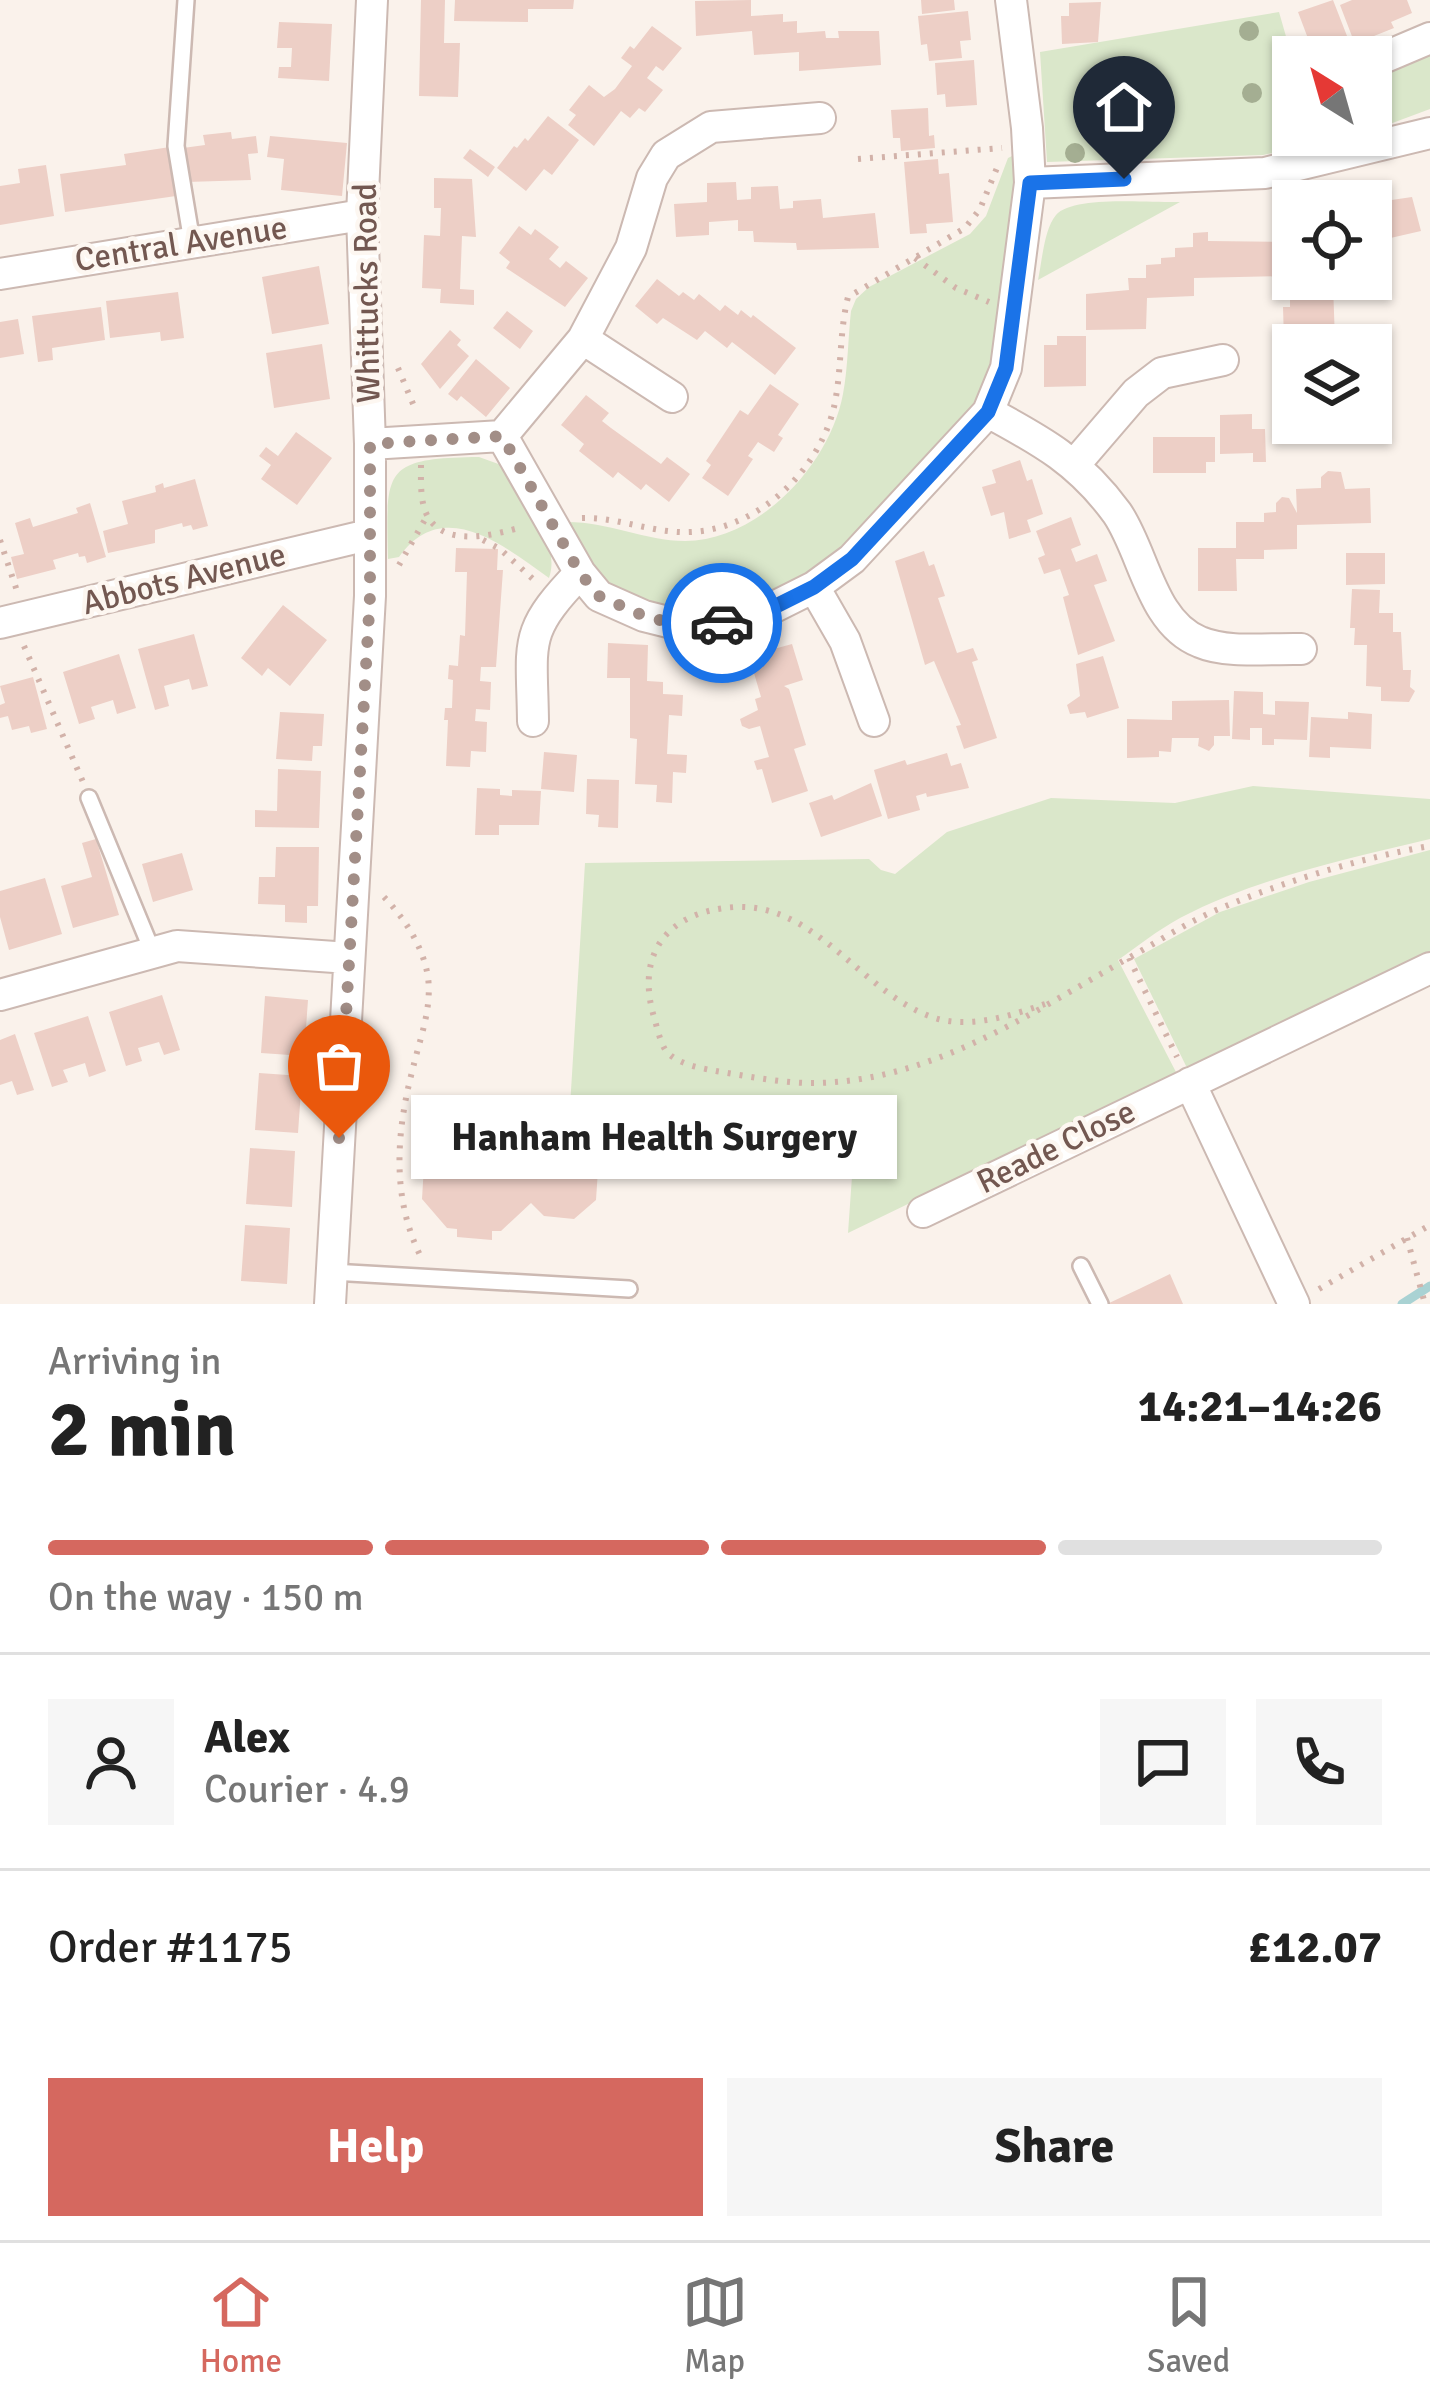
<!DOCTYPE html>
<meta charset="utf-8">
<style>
:root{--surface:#fff;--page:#f6f6f6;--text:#222;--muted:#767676;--line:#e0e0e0;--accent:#d5685f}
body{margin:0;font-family:Signika,sans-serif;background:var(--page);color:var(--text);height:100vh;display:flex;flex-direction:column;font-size:45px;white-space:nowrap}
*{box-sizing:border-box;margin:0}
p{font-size:39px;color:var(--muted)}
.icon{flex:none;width:66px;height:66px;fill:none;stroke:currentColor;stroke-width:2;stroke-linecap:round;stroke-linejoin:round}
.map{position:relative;height:1304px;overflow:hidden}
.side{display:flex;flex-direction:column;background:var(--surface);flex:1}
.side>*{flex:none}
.needle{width:78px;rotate:323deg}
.buttons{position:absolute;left:1272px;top:36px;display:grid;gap:24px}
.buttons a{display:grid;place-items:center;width:120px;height:120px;border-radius:0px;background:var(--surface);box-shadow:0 3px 9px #0004;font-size:60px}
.pin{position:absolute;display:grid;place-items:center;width:102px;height:102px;color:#fff;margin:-123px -51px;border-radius:50% 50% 50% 0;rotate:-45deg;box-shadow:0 0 12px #0007}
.pin .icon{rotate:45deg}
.courier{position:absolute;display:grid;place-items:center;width:120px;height:120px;margin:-60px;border:9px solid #1a73e8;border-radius:50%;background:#fff;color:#222;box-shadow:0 3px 15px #0007}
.bubble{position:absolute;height:84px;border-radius:0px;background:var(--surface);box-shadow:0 3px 9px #0004;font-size:39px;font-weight:700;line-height:84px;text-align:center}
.headline em{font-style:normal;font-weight:700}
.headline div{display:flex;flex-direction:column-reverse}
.headline{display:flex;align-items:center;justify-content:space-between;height:204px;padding:0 48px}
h1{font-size:78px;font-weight:700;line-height:90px}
.bar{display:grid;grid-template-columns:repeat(4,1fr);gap:18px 12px;align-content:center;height:144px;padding:0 48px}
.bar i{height:15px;border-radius:9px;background:var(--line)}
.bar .current{background:var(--accent)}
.bar p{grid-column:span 4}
.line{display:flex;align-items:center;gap:30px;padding:0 48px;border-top:3px solid var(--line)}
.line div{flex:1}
.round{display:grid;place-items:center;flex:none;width:126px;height:126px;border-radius:0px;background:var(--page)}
.cta{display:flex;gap:24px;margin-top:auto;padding:24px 48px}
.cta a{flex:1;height:138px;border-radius:0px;background:var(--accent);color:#fff;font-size:48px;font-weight:700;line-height:138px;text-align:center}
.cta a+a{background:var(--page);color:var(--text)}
.tab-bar{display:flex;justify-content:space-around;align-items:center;height:168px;border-top:3px solid var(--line);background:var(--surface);font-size:33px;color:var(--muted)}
.tab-bar a{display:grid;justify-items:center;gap:6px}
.tab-bar .current{color:var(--accent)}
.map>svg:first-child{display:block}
</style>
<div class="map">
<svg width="1430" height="1304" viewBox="0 0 1430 1304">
<rect width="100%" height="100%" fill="#faf2eb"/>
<!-- green -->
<path fill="#dae7ca" d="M1279,12L1293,61V135H1358L1263,155L1047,162L1040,52Z
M1430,54V109L1371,131V81Z
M1014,155L1016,216L990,377L963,423L834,555L807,576L749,603L666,608L622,594L603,580L589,565L567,522C610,522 645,541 685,541C760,540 830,464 843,394C848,367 848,338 851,311L856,299L869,287L970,234L986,216L1008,158Z
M1180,202L1038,280C1042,262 1044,229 1056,215C1073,195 1153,203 1180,202Z
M479,457L504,466C521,495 562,542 549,578C504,546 443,495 399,557L388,559C386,470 383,458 479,457Z
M1253,786L1430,799V839C1346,859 1257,878 1180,918C1158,930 1138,946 1118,960L1177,1074L848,1233L855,1134L569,1123L585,863L869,859L881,870L895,874L947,832L1051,798L1175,803Z
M1430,850V951L1187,1068L1134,959L1220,912L1309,882Z"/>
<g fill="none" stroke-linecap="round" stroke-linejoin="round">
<!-- stream -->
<path stroke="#a9d2d3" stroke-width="9" d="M1402,1304L1430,1286"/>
</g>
<!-- building -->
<path fill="#edcfc6" d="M421,0H445L444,43H460L458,97L419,96Z
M455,0H574L573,9H528V22L454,21Z
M751,0V16L783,14V22L797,21V33L825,31L826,38H839L838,31H879L881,65L799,71V52L754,55L752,31L696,36L695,1Z
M921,0H954L955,10L922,14Z
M1333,0L1347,36L1335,40L1341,55L1315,57L1298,12Z
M1352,0H1407L1412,13L1391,22L1394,28L1359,42L1357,37L1353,39L1340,5Z
M1101,2L1098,42L1062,44L1061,16H1069V3Z
M968,11L971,40L960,41L962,58L929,61L927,44L921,45L918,16Z
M279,22L332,24L329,81L278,78L279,67H291L292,48H277Z
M652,26L682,48L663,71L656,66L647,78L663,90L645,112L639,108L630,118L621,111L594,146L568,125L576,115L569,110L589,85L604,97L615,89L632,66L621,58L630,46L634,49Z
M974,60L977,105L946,107L945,94L937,95L935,63Z
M928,108L929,136L934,135L935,148L901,151L900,138H893L891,110Z
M548,116L579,140L552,175L544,169L526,191L497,168L514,146L517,148L525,138L528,141Z
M231,132L232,139L256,136L258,153L248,154L251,180L187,182L183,148L205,145L203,135Z
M270,136L347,143L342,196L281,190L284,159L267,157Z
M170,147L176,196L65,212L60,174L126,165L124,154Z
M470,149L495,167L488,177L463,158Z
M938,159L939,174L949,173L953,222L926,224L927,233L910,234L904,162Z
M46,165L54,216L0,225V186L20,183L18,169Z
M434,178L472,179L476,237L462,236L460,289L474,290V305L440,303L441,289L422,288L424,235L440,236L441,208H434Z
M736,182L737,200L751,199V187L778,186L780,209L793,208V201L821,199L823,218L875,213L879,248L797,250L796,243L754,242L753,231H738V220L709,222V235L676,237L674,204L707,202V183Z
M1412,197L1421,231L1373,242L1371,203Z
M519,226L531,235L535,229L559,247L549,259L560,268L566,261L588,278L565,307L506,268L510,262L499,253Z
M1208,232V241L1293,242V263H1288V276L1194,278V296L1147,298L1146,329L1086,330V294L1129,290L1128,278H1146V265L1161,264V258L1175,257V248L1193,247V233Z
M319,266L329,324L272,334L262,277Z
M657,279L679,296L683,292L694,300L699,294L720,311L725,305L738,315L741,310L751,318L753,315L796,348L775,375L732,342L727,348L705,331L697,340L663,318L657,324L635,306Z
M1333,285L1335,340L1324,341V345L1284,341L1283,307H1290V287Z
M178,292L184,338L161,341L160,332L110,338L106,301Z
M101,307L105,340L52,348L53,360L38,362L32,316Z
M507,311L533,331L520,349L493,328Z
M18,319L24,354L0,358V322Z
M450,330L461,340L457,345L469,356L440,389L421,364Z
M1057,336H1086V386L1044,387V345H1057Z
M322,344L330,399L274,408L266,353Z
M476,359L510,388L486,417L461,396L457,401L448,394Z
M770,384L799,404L778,435L783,438L774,452L758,442L748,456L753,459L728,496L702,478L711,465L706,461L740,410L748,415Z
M586,395L609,413L602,421L611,428L661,464L667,457L690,474L669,502L646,484L641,490L618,472L613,478L579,451L584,444L561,425Z
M1252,414V429H1265L1266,462H1253V453L1220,454V415Z
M296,432L332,458L297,505L261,479L271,465L259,456L266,447L278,456Z
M1153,437H1215V462H1206V473H1153Z
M1020,460L1027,481L1032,479L1043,514L1027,520L1031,532L1009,539L1004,512L991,516L982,487L996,483L992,470Z
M1328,471L1341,472L1345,489L1370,488L1371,523L1297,525V549L1264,550V559H1236L1237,591H1198V548H1236V522H1264V513L1276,512V503L1282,497L1289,498L1297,513L1296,489L1321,488V477Z
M195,479L208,526L193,530L191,525L183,527L182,523L155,530V543L108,553L103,531L128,524L122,501L156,492L155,486L163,483L164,488Z
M90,503L106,557L87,563L85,556L79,557L78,553L53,560L56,569L17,579L11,557L24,554L15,523L30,518L33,527L78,513L76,508Z
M1071,517L1081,545L1071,549L1076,562L1097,554L1107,581L1094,585L1115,641L1078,655L1063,597L1069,595L1060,569L1044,574L1038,558L1045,555L1036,531Z
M456,548L498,549L497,570H503L496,667H481L480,681L491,682L490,710L476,709L475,721L487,722L486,752L471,751L470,767L446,766L448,720H444L445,708H452L453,680L448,679L449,665L458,666L460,635L465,636L467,572H455Z
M924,551L929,566L934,564L945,596L938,598L957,653L973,648L978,660L972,662L997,738L964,749L956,726L961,725L934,661L925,665L895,561Z
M1346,553H1385V584L1346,585Z
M1352,589L1380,590L1379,613H1393V632H1401L1403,670H1411L1410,687L1415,691L1409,702L1381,701V687L1366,686L1367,645H1354L1355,628H1350Z
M283,605L327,640L290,686L268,668L262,676L241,658Z
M194,634L208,686L192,690L189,679L164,686L169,706L155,710L138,649Z
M608,643L648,645L647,681L663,682V694L683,695L682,716L669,715L667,754L687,755L686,773L673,772L672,803L656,802L657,785L635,784L637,739L630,738V678H607Z
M792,644L803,680L784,686L789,689L806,745L794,749L808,791L772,803L762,769L757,770L754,761L769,757L760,726L749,729L742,726L740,719L758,710L755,699L761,697L749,656Z
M119,654L136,708L117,714L113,700L91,707L95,719L79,724L63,672Z
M1103,656L1119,708L1087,718L1085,712L1070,714L1067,705L1080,696L1076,664Z
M33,677L47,729L31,733L29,726L12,730L8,716L0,718V705L5,703L0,686Z
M1234,691L1263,692V714L1275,715V701L1309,702L1307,740L1274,739V745H1262V728H1250V740L1232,739Z
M1229,700L1230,736H1214V745L1209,751L1198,746L1199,738H1172L1171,752L1159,751V757L1127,758V719L1172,720V701Z
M280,712L324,714L322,746H313L312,761L276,759Z
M1348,712L1372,714L1371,749L1330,747V758L1309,757L1311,717L1348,719Z
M544,752L577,755L574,792L541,789Z
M947,753L951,766L961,763L969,788L927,797L926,793L916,796L920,810L888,819L874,770L905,760L907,765Z
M278,769L321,771L319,828L255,827V810L277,811Z
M587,779L619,780L618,828L598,827L599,815L586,814Z
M871,783L882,816L821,837L809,803L832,795L834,800Z
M477,788L500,789V795L512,796V790L541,791L539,825H499V835H475Z
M96,839L119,915L73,928L61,886L92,877L82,843Z
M276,847H319L318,906H307V923L285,922V905L258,904L259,877H275Z
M182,853L193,890L153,902L142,864Z
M45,878L62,934L9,950L0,917V891Z
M162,995L180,1050L164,1055L159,1042L138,1048L142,1061L126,1066L109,1012Z
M265,996L308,1000L304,1056L261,1053Z
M88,1016L106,1071L89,1077L85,1063L63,1070L68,1082L52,1087L34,1033Z
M15,1034L34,1090L17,1095L12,1081L0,1085V1040Z
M259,1073L302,1076L298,1133L255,1130Z
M454,1121L504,1122L534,1156L548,1143L578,1144L598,1170L596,1200L574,1219L544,1216L531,1203L501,1231H492V1240L457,1237V1229L447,1228L422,1199L425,1149Z
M250,1148L295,1151L292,1207L246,1204Z
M245,1225L290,1228L287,1284L241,1281Z
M1170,1274L1183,1304H1107L1139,1289Z"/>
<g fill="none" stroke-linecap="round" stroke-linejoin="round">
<!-- lane casing -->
<g stroke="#ccb9b2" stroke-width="20">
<path id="lane" d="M186,0L176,146L192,242
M89,798L153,953
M1081,1266L1100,1304
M332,1272L629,1289"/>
</g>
<!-- street casing -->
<g stroke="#ccb9b2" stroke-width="34">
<path id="street" d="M1371,63L1430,38
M1030,183L1265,173L1430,133
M0,274L362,215
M583,339L672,397
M988,412C1042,441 1080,462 1117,513C1144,552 1151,623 1200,642C1228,654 1270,648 1301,649
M502,436L583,339L631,248L652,178L666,155L711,127L820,118
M370,444L502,436L580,573L599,596L644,616L676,624L711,626L762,613L814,587L852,559L988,412L1006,368L1030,183L1027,128L1011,0
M1075,464L1136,393L1162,373L1223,360
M814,587L845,641L874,721
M0,623L368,535
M533,721C532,641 522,633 580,573
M0,995L177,946L349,958
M1190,1083L1294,1304
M923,1212L1430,968
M330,1304L370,596V444L362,215L372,0"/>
</g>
<!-- path -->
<path stroke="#d2b2a9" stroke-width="6" stroke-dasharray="3 9" stroke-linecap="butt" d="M858,159L1002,148
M915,258L956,288L989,302
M398,368L416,411
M421,465C421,480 420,499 426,513C442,549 494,535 522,527
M582,518C619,517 654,534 691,532C758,529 819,471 834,407C842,371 839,333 848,297L965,228L980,209L999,163
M0,540L18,594
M483,540L500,549L534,580
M399,565L427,516
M24,646L83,782
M384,897C405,919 423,946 428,977C432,1009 420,1038 413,1068C396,1132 391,1199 422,1259
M1129,958L1177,1057
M1045,1004C1013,1015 973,1028 938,1019C863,997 819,903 735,907C668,911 635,953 654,1017C657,1027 660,1042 666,1051C677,1064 700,1068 716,1071C746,1076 776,1082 806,1083C925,1085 1026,1016 1125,960C1156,943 1187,922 1221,908C1283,882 1363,857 1430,846
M1407,1238L1425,1304
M1319,1289L1430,1225"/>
<!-- lane -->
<use href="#lane" stroke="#fff" stroke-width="15"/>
<!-- street -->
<use href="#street" stroke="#fff" stroke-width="30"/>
</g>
<!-- trees -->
<g fill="#a4ae92">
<circle cx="1249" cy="31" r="10"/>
<circle cx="1252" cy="93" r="10"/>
<circle cx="1075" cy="153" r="10"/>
</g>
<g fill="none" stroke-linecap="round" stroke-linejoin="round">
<!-- done -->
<path stroke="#a28e87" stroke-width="12" stroke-dasharray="0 21.6" d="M339,1138L370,596V444L502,436L580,573L599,596L644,616L676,624L722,623"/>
<!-- route -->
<path stroke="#1a73e8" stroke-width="15" d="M722,623L762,613L814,587L852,559L988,412L1006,368L1030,183L1124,179"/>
</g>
<g text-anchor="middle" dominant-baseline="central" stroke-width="9" stroke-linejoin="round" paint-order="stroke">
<!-- street labels -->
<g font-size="33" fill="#735851" stroke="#fdf7f1">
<text transform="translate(181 244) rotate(-9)">Central Avenue</text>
<text transform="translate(367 293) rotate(-91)">Whittucks Road</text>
<text transform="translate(184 579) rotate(-14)">Abbots Avenue</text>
<text transform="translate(1056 1147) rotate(-26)">Reade Close</text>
</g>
</g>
</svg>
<div class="buttons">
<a><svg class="needle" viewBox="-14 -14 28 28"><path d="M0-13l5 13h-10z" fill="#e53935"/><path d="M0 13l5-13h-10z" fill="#767676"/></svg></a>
<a><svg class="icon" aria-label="locate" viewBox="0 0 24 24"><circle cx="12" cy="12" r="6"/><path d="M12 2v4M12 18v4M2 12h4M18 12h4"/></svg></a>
<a><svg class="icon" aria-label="layers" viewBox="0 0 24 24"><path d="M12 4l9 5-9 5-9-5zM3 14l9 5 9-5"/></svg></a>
</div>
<div class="pin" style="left:339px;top:1138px;background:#ea580c"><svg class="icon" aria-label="bag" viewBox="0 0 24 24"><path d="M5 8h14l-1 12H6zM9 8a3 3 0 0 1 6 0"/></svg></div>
<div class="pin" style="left:1124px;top:179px;background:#1f2937"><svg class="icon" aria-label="home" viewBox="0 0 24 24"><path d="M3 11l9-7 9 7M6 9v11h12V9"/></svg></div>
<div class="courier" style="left:722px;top:623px"><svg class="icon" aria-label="car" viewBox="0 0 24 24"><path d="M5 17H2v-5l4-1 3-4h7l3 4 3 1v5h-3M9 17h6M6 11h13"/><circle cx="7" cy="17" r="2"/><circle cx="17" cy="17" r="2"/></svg></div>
<div class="bubble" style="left:411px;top:1095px;width:486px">Hanham Health Surgery</div>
</div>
<section class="side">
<div class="headline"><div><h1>2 min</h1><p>Arriving in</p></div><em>14:21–14:26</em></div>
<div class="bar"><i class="current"></i><i class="current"></i><i class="current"></i><i></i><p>On the way · 150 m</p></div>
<div class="line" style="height:216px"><a class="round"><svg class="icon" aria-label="person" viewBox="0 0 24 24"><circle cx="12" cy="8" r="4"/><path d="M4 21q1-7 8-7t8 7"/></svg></a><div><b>Alex</b><p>Courier · 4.9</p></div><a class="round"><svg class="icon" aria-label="chat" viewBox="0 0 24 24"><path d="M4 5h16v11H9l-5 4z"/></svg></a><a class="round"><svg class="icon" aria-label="phone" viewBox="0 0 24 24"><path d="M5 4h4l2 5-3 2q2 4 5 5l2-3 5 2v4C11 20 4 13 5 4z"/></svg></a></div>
<div class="line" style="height:156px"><div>Order #1175</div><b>£12.07</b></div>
<div class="cta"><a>Help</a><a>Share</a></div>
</section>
<nav class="tab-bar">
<a class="current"><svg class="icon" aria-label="home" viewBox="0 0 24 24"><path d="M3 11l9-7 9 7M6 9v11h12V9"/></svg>Home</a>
<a><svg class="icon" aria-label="map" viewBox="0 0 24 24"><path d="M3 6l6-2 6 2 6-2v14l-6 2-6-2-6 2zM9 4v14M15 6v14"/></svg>Map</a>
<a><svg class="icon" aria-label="saved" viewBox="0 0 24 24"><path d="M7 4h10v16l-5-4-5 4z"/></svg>Saved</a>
</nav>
